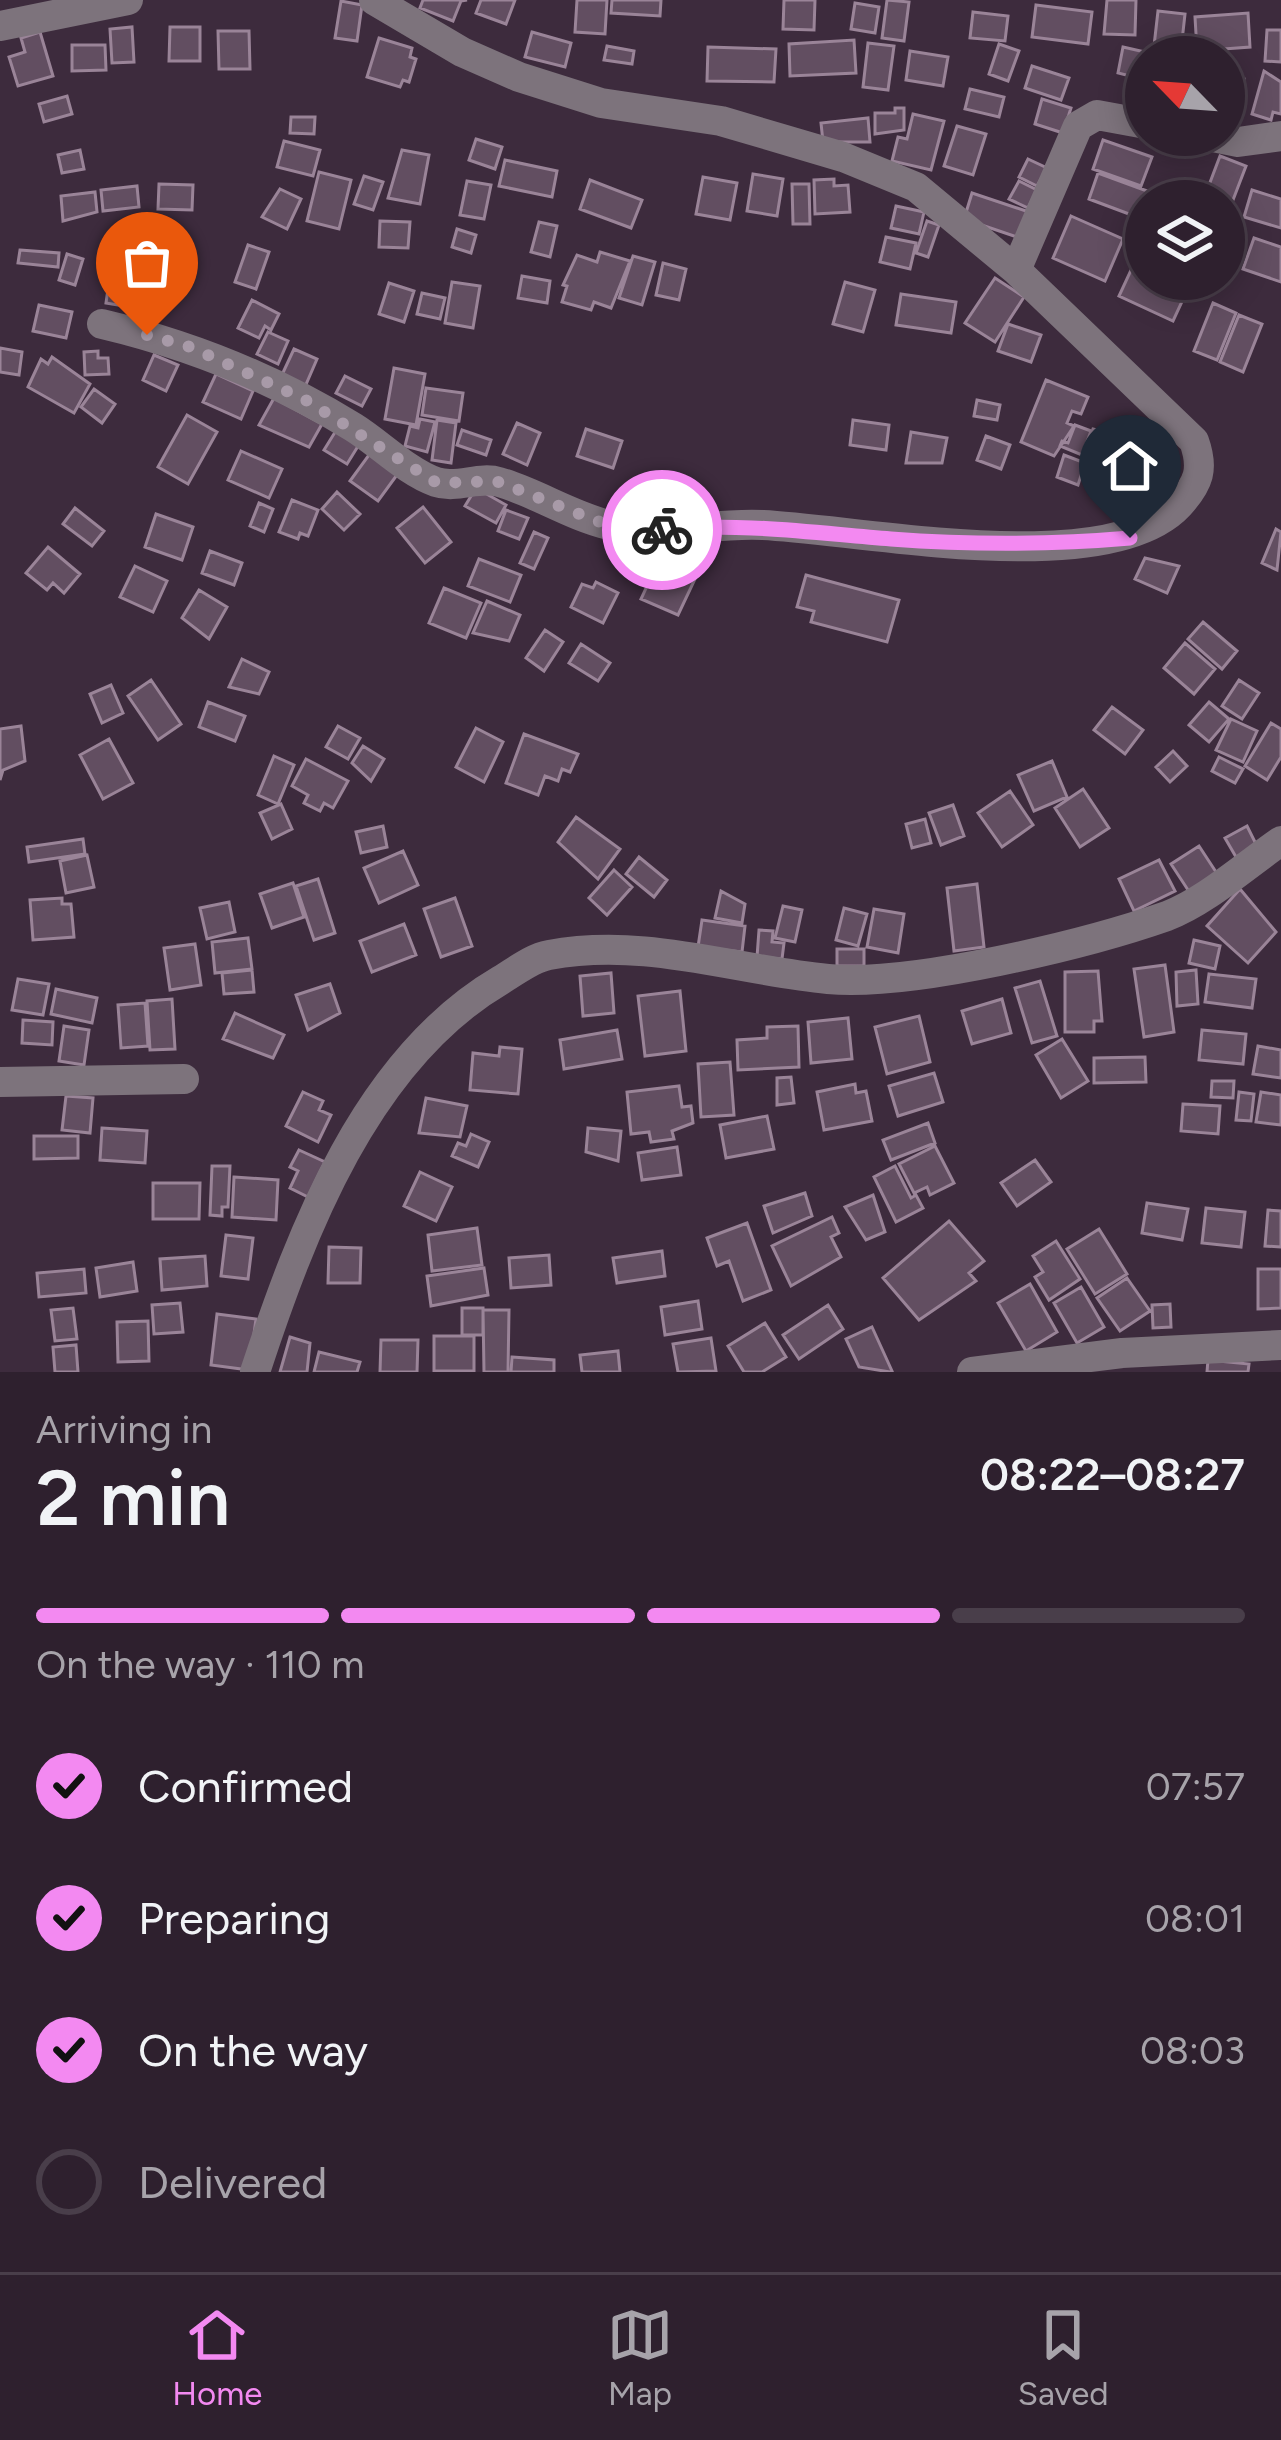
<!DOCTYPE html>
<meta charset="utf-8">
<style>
:root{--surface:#2e202e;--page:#362836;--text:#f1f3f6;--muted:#a7a3aa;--line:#493e4a;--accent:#f389f1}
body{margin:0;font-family:Figtree,sans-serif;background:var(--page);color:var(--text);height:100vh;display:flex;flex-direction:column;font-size:45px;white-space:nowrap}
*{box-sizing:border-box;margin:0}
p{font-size:39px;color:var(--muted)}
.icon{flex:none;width:66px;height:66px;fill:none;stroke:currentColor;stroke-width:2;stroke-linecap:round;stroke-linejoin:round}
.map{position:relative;height:1372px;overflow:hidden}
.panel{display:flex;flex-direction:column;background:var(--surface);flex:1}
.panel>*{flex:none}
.needle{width:78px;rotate:295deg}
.buttons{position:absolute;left:1125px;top:36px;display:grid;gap:24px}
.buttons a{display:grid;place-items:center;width:120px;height:120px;border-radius:50%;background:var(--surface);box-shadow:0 6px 30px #0003,0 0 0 3px var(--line);font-size:60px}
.pin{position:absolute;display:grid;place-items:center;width:102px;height:102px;color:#fff;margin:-123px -51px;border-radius:50% 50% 50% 0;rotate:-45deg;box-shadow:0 0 12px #0007}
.pin .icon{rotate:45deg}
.courier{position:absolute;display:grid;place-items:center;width:120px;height:120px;margin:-60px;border:9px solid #f389f1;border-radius:50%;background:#fff;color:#222;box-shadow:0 3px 15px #0007}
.overview em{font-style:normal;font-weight:600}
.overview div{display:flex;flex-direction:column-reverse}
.overview{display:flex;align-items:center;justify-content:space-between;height:204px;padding:0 36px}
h1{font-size:78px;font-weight:600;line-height:90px}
.bar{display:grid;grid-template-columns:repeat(4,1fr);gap:18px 12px;align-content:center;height:144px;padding:0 36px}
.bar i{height:15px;border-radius:9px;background:var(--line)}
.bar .on{background:var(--accent)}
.bar p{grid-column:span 4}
ol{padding:0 36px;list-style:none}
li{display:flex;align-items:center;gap:36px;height:132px}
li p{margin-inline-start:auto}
li .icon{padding:12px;border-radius:50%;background:var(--accent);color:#111;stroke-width:4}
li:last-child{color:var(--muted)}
li i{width:66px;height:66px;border:6px solid var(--line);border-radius:50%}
.tab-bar{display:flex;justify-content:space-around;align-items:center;height:168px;border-top:3px solid var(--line);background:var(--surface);font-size:33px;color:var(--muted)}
.tab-bar a{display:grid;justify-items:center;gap:6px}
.tab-bar .on{color:var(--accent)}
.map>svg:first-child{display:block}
</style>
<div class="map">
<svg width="1281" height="1372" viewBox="0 0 1281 1372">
<rect width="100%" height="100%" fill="#3d2b3d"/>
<!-- building -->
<path fill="#624e61" stroke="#9a8498" stroke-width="3" d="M423,0H467L461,1L453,21L420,8Z
M481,0H515L506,24L476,13Z
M577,0H607L605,34L575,32Z
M612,0H661L660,16L611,13Z
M784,0H815L814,30L783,29Z
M887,0L909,2L904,41L882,38Z
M1107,0H1136L1135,35L1104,34Z
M341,1L362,5L357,41L335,38Z
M855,3L879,7L875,33L851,29Z
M1036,5L1092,12L1088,44L1032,37Z
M1158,11L1185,14L1181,50L1154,46Z
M973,12L1008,16L1005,41L970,38Z
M1248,13L1250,47L1197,51L1195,17Z
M132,27L134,62L112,63L110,29Z
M170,27H200V61H169Z
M1267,30H1281V62L1265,61Z
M218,31H249L250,69H219Z
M40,32L53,76L18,86L9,57L25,52L21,38Z
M532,32L571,43L565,67L525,57Z
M379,38L412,48L410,57L416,59L409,82L403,80L400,87L367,77Z
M854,40L856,73L790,76L789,44Z
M868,43L894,46L888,90L863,87Z
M999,44L1019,51L1008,81L989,74Z
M72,45H105L106,70L72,71Z
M607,46L634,51L632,64L604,60Z
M708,47L776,49L774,82L707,81Z
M1123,47L1158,55L1146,57V80L1118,73Z
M910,51L948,57L943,86L906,80Z
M1032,66L1069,78L1061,100L1025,88Z
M1264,71L1281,82V114L1273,112L1271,120L1252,114Z
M1224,75L1244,79L1235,118L1224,116Z
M970,89L1004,97L999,117L965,109Z
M67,96L72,114L44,122L39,104Z
M1042,99L1071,108L1063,133L1035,124Z
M895,108H904V130L875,134V113H895Z
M913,114L944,121L931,170L892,161L898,137L907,139Z
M291,117H315L314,134L290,133Z
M868,118L870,142H823L821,123Z
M957,126L986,134L973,175L944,166Z
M476,139L502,147L495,169L469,160Z
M1103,140L1152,157L1141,186L1093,169Z
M284,141L320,150L313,176L277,167Z
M80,150L84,169L62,173L58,155Z
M402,150L429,155L420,204L388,198Z
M1220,156L1246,166L1228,213L1224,201H1203Z
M1028,159L1047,168L1037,186L1019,177Z
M505,160L557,171L552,197L499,186Z
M319,172L351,180L339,229L307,221Z
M1098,173L1147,191L1137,217L1089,199Z
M753,174L783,179L777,216L747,211Z
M364,176L383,182L373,210L354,204Z
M703,177L737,183L730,220L696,214Z
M834,179V186L848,185L850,212L815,214L814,180Z
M590,180L642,200L631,228L580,209Z
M467,181L491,185L484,219L460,215Z
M1019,181L1037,190L1028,208L1009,199Z
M159,184L193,185L192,210L158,209Z
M792,184H809L810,224H793Z
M137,186L139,207L103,211L101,190Z
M280,189L301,199L287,229L262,217Z
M1252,190L1281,199V228L1244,217Z
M95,192L97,212L63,221L61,196Z
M972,193L1029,212L1020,238L964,219Z
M896,206L924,212L919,234L891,228Z
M1071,216L1123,239L1105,281L1053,258Z
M380,221L410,222L408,248L379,247Z
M927,221L939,225L928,257L916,253Z
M539,222L557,226L550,257L531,252Z
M457,229L476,235L471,253L452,247Z
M886,237L916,243L910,269L880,262Z
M1254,238L1281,247V282L1243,269Z
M248,245L269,252L256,289L235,282Z
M20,250L59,253L58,267L18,263Z
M600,252L630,261L611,308L594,302L591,310L562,302L567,286L563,285L577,255L597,262Z
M67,254L83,259L75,285L59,280Z
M1138,255L1146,259V279L1192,280L1173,321L1119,296Z
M633,256L655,262L642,305L619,298Z
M663,263L686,269L679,300L656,295Z
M110,275L128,278L124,306L106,303Z
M522,276L550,281L547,303L518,298Z
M995,278L1024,297L995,342L965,323Z
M133,281L162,287L157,312L128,306Z
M452,282L480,286L473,328L445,323Z
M845,282L875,290L863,332L833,324Z
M389,283L414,291L404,322L379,314Z
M422,293L445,298L440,319L417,314Z
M901,294L956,302L951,333L896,325Z
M252,300L279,314L271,330L265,326L259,338L238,328Z
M1213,303L1236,313L1217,360L1194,351Z
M39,305L72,312L66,338L33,331Z
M1239,315L1262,324L1243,372L1220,362Z
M1008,324L1041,335L1031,362L998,351Z
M268,332L288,341L278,364L257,354Z
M0,348L22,352L19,375L0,372Z
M294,349L317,359L304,389L280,379Z
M98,351V358H108L109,374L85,375L84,352Z
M154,355L178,365L166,391L143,380Z
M52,357L90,384L74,413L28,387L41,359L48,364Z
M394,368L425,374L416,425L385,419Z
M216,374L253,391L241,419L203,402Z
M345,376L371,389L362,406L336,393Z
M1046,380L1088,397L1081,414L1072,411L1067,423L1074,426L1054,456L1021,442Z
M426,388L463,393L459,421L422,415Z
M94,389L115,404L102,423L81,407Z
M274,398L322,424L309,447L259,425Z
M977,400L1000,405L997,420L974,416Z
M187,415L217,432L188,484L158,467Z
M420,419L435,422L427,452L405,446L410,426L418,428Z
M437,420L456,423L451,463L432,460Z
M853,420L889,425L886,450L850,445Z
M517,423L540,433L527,465L503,454Z
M1075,425L1091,431L1082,455L1060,446L1062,441L1068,443Z
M337,429L360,443L347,464L324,450Z
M586,429L622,441L613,468L577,456Z
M1093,429L1130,439L1123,463L1086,453Z
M462,430L491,440L486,455L457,445Z
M911,432L947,438L942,463H906Z
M986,436L1010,445L1001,469L977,460Z
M374,448L402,468L378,501L350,481Z
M241,451L282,469L269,498L228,480Z
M1064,455L1085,463L1078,485L1057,477Z
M1091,456L1121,469L1115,484L1085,472Z
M476,488L506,505L496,523L465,506Z
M337,492L360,514L344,530L322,509Z
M292,500L318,510L308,536L300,533L298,539L279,532Z
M259,503L273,509L264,532L250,526Z
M423,507L451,542L425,563L397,528Z
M75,508L104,531L92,546L63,524Z
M506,510L528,518L519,539L498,531Z
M156,514L193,527L182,560L145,547Z
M1276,529L1281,532L1277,570L1262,563Z
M534,532L548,538L534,569L520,563Z
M667,543L704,560L678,615L641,599Z
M48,547L80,574L64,593L53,583L47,590L26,573Z
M210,551L242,563L234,585L202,573Z
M1145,558L1179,566L1167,593L1135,579Z
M479,559L521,575L510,602L468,586Z
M135,566L167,581L153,612L120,597Z
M806,575L899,600L887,642L811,622L814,611L797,607Z
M596,582L618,593L603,623L571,607L582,584L593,588Z
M444,588L481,603L466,638L429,623Z
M199,590L227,607L209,639L182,618Z
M487,601L520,615L509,641L473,633Z
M1203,622L1237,651L1222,669L1188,639Z
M545,630L563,642L544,671L526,658Z
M1185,643L1215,669L1194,694L1164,668Z
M581,644L610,663L598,681L569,663Z
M242,659L269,672L259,694L229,687Z
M151,680L181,724L158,740L128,696Z
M1239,680L1259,693L1242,719L1222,706Z
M111,685L123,713L102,723L90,694Z
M208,702L245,716L235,741L199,727Z
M1209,702L1229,719L1209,742L1189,725Z
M1112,707L1143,730L1125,754L1094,730Z
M1231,719L1257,731L1243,762L1216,750Z
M1271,723L1281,729V757L1267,780L1245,766Z
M21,726L25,761L3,770L0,780V729Z
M338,726L360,738L348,759L326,747Z
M476,728L503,742L484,782L456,767Z
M524,734L578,754L570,772L562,769L558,781L545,776L538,795L506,783Z
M109,739L133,783L103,799L80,755Z
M363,746L384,759L371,781L352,763Z
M1173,751L1187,766L1170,782L1156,767Z
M274,756L294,765L278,804L258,795Z
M1219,757L1243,769L1235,783L1212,771Z
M306,759L348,781L333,808L324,803L320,811L304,803L308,795L292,786Z
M1052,761L1067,797L1034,811L1018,775Z
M1083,789L1109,828L1080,847L1055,808Z
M1010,791L1033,825L1002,847L978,813Z
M281,804L292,829L272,839L260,813Z
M953,805L964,836L941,845L929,813Z
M576,817L620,849L598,879L558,842Z
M925,819L931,843L912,848L906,824Z
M383,826L387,847L361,853L356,832Z
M1247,826L1257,846L1236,857L1225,838Z
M83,839L85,854L29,862L27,847Z
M1199,846L1218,875L1190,893L1171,864Z
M403,851L418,885L379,903L364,868Z
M87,855L94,887L66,893L60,861Z
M639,857L667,880L654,897L626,874Z
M1159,860L1175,891L1134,911L1119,879Z
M614,870L632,887L607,915L589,898Z
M318,879L335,933L314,940L296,886Z
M293,883L304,917L272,928L260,894Z
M977,884L984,947L954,951L947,888Z
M1240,889L1276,932L1248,963L1207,926Z
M721,891L745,904L742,923L715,918Z
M62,898V904H71L74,937L33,940L30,900Z
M455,898L472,946L441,957L424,909Z
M229,902L235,932L207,939L200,908Z
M783,906L802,910L795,942L775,938Z
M844,908L867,914L858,946L836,940Z
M874,909L904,914L898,953L867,947Z
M702,920L745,926L742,952L698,947Z
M404,924L416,955L372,972L360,941Z
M759,930L773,931L772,942L784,943L782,959L757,957Z
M248,938L252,969L215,973L212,942Z
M1194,940L1220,946L1215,969L1189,963Z
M195,944L201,985L170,990L164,948Z
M837,949H864V966H837Z
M1165,965L1174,1032L1144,1037L1134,969Z
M252,970L254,992L224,994L222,973Z
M1196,970L1198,1004L1177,1006L1176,972Z
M1098,971L1102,1021H1094V1032H1065V972Z
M611,973L614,1013L583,1016L580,976Z
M1209,974L1256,979L1252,1008L1205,1002Z
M18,979L49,984L43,1015L12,1010Z
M1040,981L1057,1036L1032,1043L1015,988Z
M330,984L340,1013L308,1030L296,995Z
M56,989L97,998L92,1023L51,1014Z
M680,991L686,1051L645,1056L638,996Z
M172,999L175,1049L150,1050L147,1001Z
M1002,999L1011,1033L972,1044L962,1011Z
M145,1003L148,1046L121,1048L118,1005Z
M235,1013L284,1035L273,1058L223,1039Z
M919,1016L930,1062L887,1074L875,1027Z
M848,1018L852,1059L811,1063L808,1022Z
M23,1020L53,1022L52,1045L22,1043Z
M64,1026L89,1030L84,1065L59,1061Z
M798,1026L799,1067L738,1070L737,1040L767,1038V1027Z
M617,1030L622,1059L564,1069L560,1040Z
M1202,1030L1246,1034L1243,1064L1199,1060Z
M1062,1039L1088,1081L1061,1098L1036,1055Z
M1258,1046L1281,1050V1078L1253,1074Z
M500,1047L522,1049L518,1094L470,1090L473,1053L499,1056Z
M1145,1057L1146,1082L1094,1083V1058Z
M730,1062L734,1115L701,1117L698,1064Z
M934,1073L943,1102L898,1116L889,1086Z
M791,1077L794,1103L777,1105V1078Z
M1212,1081H1234L1233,1098L1211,1097Z
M855,1084L856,1093L866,1091L872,1121L824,1130L817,1092Z
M679,1086L682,1107L691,1106L693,1123L672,1131L674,1139L651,1142L649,1132L631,1134L627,1092Z
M303,1092L323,1101L319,1110L331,1115L318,1142L286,1126Z
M1239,1092L1254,1094L1251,1121L1236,1120Z
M1261,1092L1281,1095V1125L1256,1122Z
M66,1096L93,1098L90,1133L62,1130Z
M426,1098L467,1106L460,1137L419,1133Z
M1183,1104L1220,1106L1218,1134L1181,1131Z
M767,1116L774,1149L726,1158L720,1125Z
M928,1123L935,1143L891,1160L883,1140Z
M102,1128L147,1131L145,1163L100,1160Z
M588,1128L621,1131L618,1161L586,1152Z
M471,1134L489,1142L478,1167L452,1156L458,1143L466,1146Z
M34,1136H78V1158L34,1159Z
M935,1146L954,1183L930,1195L927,1187L914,1193L899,1164Z
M677,1147L681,1175L642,1180L638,1153Z
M299,1150L325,1162L308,1197L290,1188L298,1171L290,1167Z
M1035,1160L1051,1182L1017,1206L1001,1183Z
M212,1166H230L228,1207H222V1216L210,1215Z
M895,1166L911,1198L916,1195L923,1208L896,1222L874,1177Z
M420,1172L452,1187L436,1221L404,1206Z
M234,1177L278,1180L276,1220L232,1217Z
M153,1183H200L199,1219H153Z
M805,1193L812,1216L773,1233L764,1206Z
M873,1195L885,1232L866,1240L845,1207Z
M1147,1203L1188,1209L1182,1240L1142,1233Z
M1206,1208L1245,1212L1241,1247L1202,1243Z
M1268,1210L1281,1211V1247L1265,1246Z
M832,1217L839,1233L831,1237L841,1257L791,1286L772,1246Z
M949,1221L984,1261L969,1273L976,1281L919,1320L883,1278Z
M747,1223L771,1290L743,1301L729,1261L717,1266L707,1238Z
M477,1228L482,1265L432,1271L428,1235Z
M1099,1229L1127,1274L1095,1294L1067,1249Z
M226,1235L253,1238L248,1279L221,1276Z
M1056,1241L1080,1279L1049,1300L1035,1277L1043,1272L1033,1256Z
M329,1247L361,1248L360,1283H328Z
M662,1251L665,1276L617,1283L613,1258Z
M549,1255L551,1285L511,1288L509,1258Z
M205,1256L207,1286L162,1290L160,1259Z
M133,1262L137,1291L100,1297L96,1268Z
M484,1268L488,1295L431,1306L427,1276Z
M84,1269L86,1293L39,1297L37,1273Z
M1258,1269H1281V1308L1258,1309Z
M1127,1278L1150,1311L1120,1331L1097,1298Z
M1030,1284L1057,1332L1026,1351L998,1303Z
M1081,1287L1104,1327L1077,1343L1054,1303Z
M698,1301L702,1329L665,1335L661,1307Z
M180,1303L183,1332L154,1334L152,1305Z
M1170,1304L1171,1327L1153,1328L1152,1305Z
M828,1305L843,1329L799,1359L783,1335Z
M73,1308L77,1339L55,1341L51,1310Z
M462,1308H483V1335H462Z
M483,1310H509L508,1372H484Z
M217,1314L256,1319L249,1370L211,1365Z
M148,1321L149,1361L118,1362L117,1322Z
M765,1323L786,1357L762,1372H744L728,1346Z
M872,1327L892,1371L890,1372L859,1367L846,1339Z
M434,1336H474V1371H434Z
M290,1337L310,1343L307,1372H280Z
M711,1338L716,1371L678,1372L673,1344Z
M381,1340H418L417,1372H380Z
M76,1345L78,1372H55L53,1347Z
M618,1351L620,1372H582L580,1355Z
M319,1352L360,1362L357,1372H314Z
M512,1357L554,1360V1372H511Z
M1208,1360L1249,1364L1248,1372H1207Z"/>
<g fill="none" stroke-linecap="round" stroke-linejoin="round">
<!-- minor -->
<path stroke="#7d737c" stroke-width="30" d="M0,26L128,0
M1203,135L1238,142L1281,136
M1016,270L1078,126L1097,115L1146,124
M102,324C191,345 275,379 353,427C379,443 407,472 436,482C457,489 479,476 499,482C537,493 571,516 609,525C659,538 713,522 763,525C863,530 1108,581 1179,505C1199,483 1204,469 1194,441L1016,270L916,187L843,157L721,121L601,103L519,77L462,52L374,0
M0,1082L184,1079
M255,1372C301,1232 366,1059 501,980C516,971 532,958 549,955C645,937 734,970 828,979C911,987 1087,944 1167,916C1206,901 1246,865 1281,841
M972,1372L1122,1353L1281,1345"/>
</g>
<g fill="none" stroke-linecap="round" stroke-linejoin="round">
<!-- done -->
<path stroke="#a89aa8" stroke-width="12" stroke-dasharray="0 21.6" d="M147,335L190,347L304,399L437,483L496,481L610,526L662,530"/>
<!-- route -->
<path stroke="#f389f1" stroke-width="15" d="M662,530C741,522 813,533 891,539C971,545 1050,545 1130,538"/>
</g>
</svg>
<div class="buttons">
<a><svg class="needle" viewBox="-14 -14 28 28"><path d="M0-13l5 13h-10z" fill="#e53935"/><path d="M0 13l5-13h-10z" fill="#a7a3aa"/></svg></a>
<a><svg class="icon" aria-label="layers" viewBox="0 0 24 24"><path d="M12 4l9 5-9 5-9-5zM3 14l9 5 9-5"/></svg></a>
</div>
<div class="pin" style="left:147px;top:335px;background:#ea580c"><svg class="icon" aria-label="bag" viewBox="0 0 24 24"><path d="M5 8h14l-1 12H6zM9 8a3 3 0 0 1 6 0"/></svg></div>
<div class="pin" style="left:1130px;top:538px;background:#1f2937"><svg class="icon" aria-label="home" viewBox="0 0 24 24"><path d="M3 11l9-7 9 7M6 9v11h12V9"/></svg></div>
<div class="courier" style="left:662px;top:530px"><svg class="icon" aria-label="bike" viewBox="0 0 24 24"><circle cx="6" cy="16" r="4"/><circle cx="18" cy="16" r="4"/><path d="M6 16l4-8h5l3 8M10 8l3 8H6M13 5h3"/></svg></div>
</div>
<section class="panel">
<div class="overview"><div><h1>2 min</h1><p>Arriving in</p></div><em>08:22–08:27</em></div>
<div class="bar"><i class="on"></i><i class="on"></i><i class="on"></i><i></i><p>On the way · 110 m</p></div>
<ol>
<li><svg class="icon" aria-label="check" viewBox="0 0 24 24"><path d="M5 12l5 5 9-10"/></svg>Confirmed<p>07:57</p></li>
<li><svg class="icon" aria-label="check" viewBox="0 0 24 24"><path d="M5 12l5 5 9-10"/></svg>Preparing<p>08:01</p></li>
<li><svg class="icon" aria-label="check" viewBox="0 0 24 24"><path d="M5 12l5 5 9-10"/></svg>On the way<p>08:03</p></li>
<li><i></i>Delivered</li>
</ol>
</section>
<nav class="tab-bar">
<a class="on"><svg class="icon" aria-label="home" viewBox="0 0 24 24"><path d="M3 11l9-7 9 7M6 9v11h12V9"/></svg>Home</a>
<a><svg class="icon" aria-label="map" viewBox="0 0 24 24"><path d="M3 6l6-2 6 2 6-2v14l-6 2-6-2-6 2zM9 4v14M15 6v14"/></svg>Map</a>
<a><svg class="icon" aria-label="saved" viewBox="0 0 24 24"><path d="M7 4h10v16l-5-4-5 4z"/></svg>Saved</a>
</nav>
